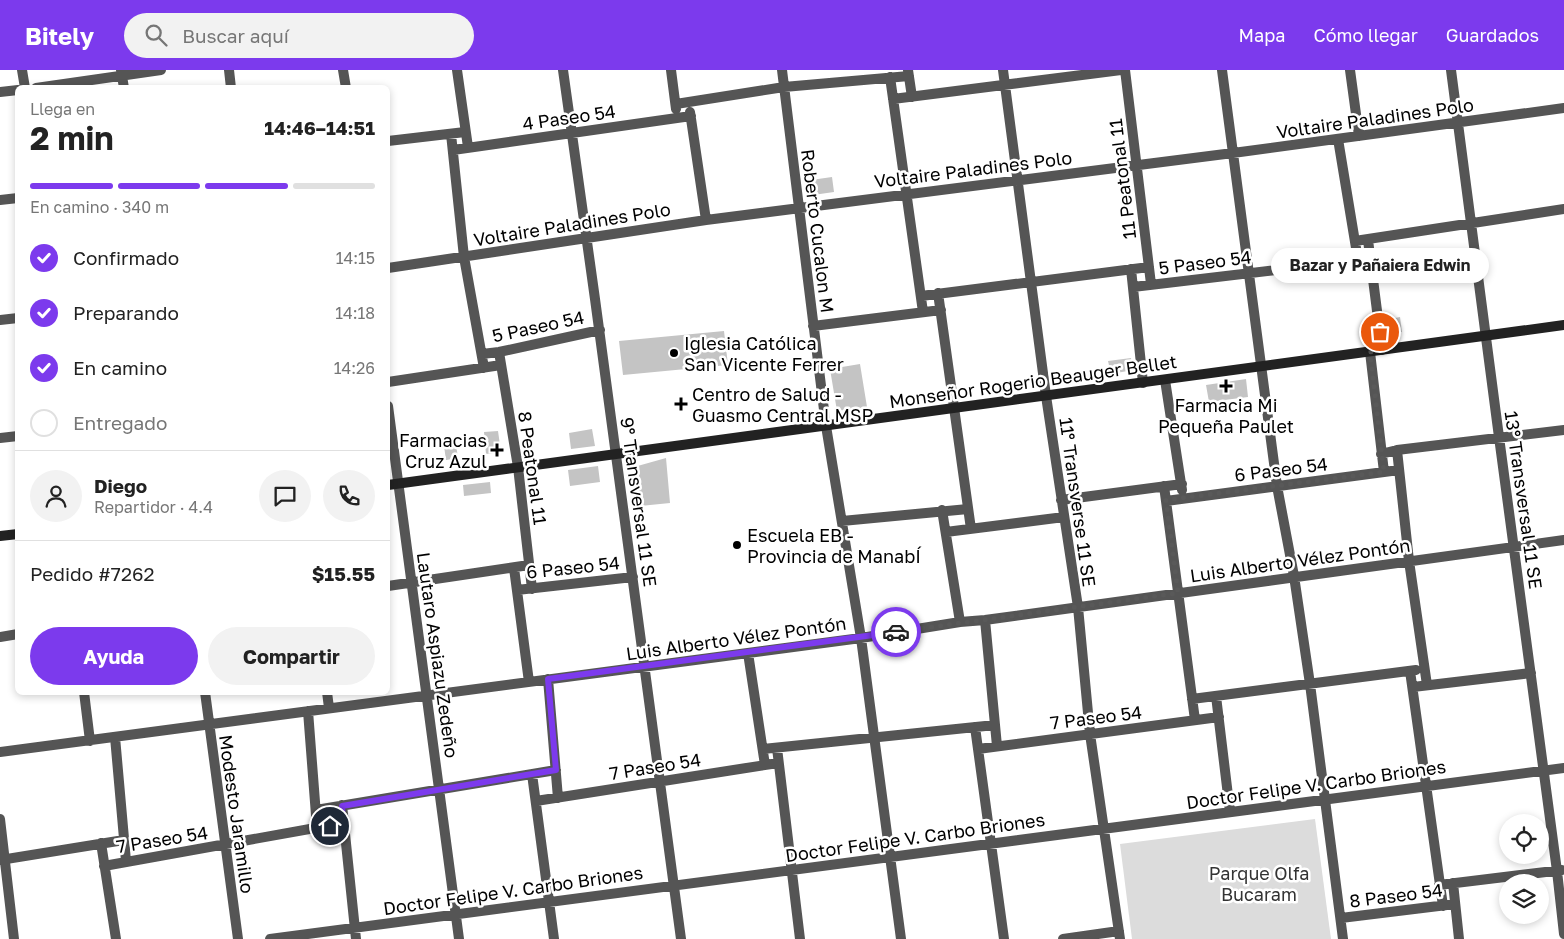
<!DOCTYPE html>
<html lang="es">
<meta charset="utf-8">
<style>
:root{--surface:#fff;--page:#f2f2f2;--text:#222;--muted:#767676;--line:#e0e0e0;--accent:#7c3aed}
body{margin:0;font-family:"Golos Text",sans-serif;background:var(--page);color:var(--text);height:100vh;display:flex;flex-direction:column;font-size:19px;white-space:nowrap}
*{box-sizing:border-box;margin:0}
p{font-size:16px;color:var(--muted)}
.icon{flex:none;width:28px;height:28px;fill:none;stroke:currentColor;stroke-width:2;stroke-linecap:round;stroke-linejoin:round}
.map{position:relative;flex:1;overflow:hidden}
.side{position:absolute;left:15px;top:15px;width:375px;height:610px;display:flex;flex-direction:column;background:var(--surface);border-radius:8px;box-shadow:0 2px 8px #0003}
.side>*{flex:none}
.controls{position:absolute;left:1499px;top:744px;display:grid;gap:10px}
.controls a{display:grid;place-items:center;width:50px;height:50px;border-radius:50%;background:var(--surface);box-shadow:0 2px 8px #0003;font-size:25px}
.pin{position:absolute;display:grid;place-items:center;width:42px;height:42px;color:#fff;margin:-21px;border:2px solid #fff;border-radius:50%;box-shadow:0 1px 5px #0007}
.courier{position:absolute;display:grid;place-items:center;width:50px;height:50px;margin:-25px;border:4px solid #7c3aed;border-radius:50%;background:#fff;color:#222;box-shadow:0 1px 6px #0007}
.bubble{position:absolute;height:35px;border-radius:18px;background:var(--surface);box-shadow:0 2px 8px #0003;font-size:16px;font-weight:700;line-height:35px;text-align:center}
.headline em{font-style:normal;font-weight:700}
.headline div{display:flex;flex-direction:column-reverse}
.headline{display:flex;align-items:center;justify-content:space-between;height:85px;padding:0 15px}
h1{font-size:32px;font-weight:700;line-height:38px}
.bar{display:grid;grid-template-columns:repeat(4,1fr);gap:8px 5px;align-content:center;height:60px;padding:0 15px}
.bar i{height:6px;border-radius:4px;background:var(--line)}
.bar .on{background:var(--accent)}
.bar p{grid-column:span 4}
.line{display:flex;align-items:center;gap:12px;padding:0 15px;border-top:1px solid var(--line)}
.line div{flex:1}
.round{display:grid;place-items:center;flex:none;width:52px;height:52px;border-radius:26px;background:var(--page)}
ol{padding:0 15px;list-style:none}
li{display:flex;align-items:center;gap:15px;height:55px}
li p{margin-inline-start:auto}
li .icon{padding:5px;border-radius:50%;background:var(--accent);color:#fff;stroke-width:4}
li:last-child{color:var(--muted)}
li i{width:28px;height:28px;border:2px solid var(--line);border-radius:50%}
.action{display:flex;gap:10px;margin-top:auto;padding:10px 15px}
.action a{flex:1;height:58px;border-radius:30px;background:var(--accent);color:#fff;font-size:20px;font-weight:700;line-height:58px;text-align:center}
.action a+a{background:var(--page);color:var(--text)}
header{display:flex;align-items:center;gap:30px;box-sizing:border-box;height:70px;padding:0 25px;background:var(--accent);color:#fff}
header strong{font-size:24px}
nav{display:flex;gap:28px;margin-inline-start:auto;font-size:18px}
.search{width:350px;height:45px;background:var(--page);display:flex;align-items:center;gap:12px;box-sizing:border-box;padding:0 18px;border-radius:28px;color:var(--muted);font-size:19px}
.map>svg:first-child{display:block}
</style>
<header>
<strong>Bitely</strong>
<div class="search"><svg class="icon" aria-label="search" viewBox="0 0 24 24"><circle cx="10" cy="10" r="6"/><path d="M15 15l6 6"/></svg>Buscar aquí</div>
<nav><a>Mapa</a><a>Cómo llegar</a><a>Guardados</a></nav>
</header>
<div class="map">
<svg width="1564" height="869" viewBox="0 0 1564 869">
<rect width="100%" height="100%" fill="#fff"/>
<!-- green -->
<path fill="#dcdcdc" d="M1315,749L1331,869H1132L1120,774Z"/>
<!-- building -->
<path fill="#c4c4c4" d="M832,107L834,122L813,125L811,110Z
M1400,247L1402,262L1387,264L1385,250Z
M724,261L728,295L623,305L619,271Z
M1131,288L1133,300L1111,304L1108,291Z
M860,294L867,337L837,341L830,299Z
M1246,309L1248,327L1209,332L1206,315Z
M592,359L595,376L571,379L569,363Z
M498,361L501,382L486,384L484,362Z
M455,367L458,388L446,390L443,369Z
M666,388L670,433L640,436L634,397Z
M598,396L600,412L570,416L568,400Z
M490,412L491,423L464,426L463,415Z"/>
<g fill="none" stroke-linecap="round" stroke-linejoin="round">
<!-- street -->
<path stroke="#555" stroke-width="10" d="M22,0L25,18
M121,0L124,18
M229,0L231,18
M343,0L346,18
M457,0L468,77
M563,0L595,229L681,869
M671,0L676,39
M782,0L826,356L861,568L901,869
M908,0L912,27
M1003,0L1046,326L1078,537L1090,664L1120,869
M1125,0L1151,214
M1222,0L1277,416L1294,506L1310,614L1343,869
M1350,0L1359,66
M1451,0L1499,367L1557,801L1564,864
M890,7L923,242
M36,18L161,0
M0,22L18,20
M893,29L1121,0
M676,34L784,17L909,6
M690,42L706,150
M451,64L464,187L484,298
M1338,69L1358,190
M388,71L465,62
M453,80L691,46
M0,130L18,128
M1368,170L1382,280
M1355,171L1564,139
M388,198L706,150L1233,83L1564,38
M1131,199L1143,313
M1133,217L1370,189
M938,223L971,459
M921,226L1149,197
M0,250L18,248
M813,256L941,240
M499,282L518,397L532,519
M1370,282L1384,402
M482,284L499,282L600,260
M1165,310L1182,420
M388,312L501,295
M388,336L459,869
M0,368L18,366
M1397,380L1409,491L1427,615
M1381,384L1397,380L1564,360
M1164,416L1195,650
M1061,430L1182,414
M1166,431L1399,400
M942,440L960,552
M842,451L968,439
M946,462L1064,447
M514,498L529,612
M388,516L529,495
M517,520L633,507
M985,550L997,676
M0,567L18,564
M748,583L765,695
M1410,601L1443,836
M548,609L558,728
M1413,617L1531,603
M84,622L90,671
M205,622L238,869
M327,622L329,638
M1216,626L1230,742
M1192,629L1416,600
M308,641L317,758
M975,657L1004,869
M115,667L126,791
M777,678L800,869
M763,679L995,655
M978,679L1219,647
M0,682L861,568L960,552L985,550L1564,470
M532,704L554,869
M536,731L778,693
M342,735L356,869
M316,740L556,700
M0,749L14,869
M101,773L116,869
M0,790L124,770
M104,796L343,753
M1453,813L1459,869
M1439,815L1562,800
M1341,848L1455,834
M270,869L1564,698
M1063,869L1119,861"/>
<!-- secondary -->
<path stroke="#222" stroke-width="10" d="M388,415L1564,255
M0,466L18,464"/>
</g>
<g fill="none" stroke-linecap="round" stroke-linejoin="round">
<!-- done -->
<path stroke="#595959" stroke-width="5" stroke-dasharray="0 9" d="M896,562L1178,523L1166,430L1384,402L1370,282L1382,280L1380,262"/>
<!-- route -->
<path stroke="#7c3aed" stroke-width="6" d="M330,756L343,753L342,736L556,700L548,609L896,562"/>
</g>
<!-- markers -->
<g fill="#000" stroke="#fff" stroke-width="2">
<circle cx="674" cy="283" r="5"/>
<path d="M1223.5 308.5h5v5h5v5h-5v5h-5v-5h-5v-5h5z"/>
<path d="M678.5 326.5h5v5h5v5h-5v5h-5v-5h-5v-5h5z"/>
<path d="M494.5 372.5h5v5h5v5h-5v5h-5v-5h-5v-5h5z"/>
<circle cx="737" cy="475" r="5"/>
</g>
<g text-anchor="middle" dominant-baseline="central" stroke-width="5" stroke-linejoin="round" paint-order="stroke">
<!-- street labels -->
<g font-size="18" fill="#000" stroke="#fff">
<text transform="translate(569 47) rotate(-8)">4 Paseo 54</text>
<text transform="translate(1375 48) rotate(-8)">Voltaire Paladines Polo</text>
<text transform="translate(973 99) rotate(-7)">Voltaire Paladines Polo</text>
<text transform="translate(1122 109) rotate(-97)">11 Peatonal 11</text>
<text transform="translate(572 154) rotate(-9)">Voltaire Paladines Polo</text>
<text transform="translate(818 161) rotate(83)">Roberto Cucalon M</text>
<text transform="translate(1205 192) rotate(-7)">5 Paseo 54</text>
<text transform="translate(538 256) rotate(-12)">5 Paseo 54</text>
<text transform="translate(1033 311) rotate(-8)">Monseñor Rogerio Beauger Bellet</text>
<text transform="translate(533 398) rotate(82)">8 Peatonal 11</text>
<text transform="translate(1281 399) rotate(-7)">6 Paseo 54</text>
<text transform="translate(1524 430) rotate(82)">13° Transversal 11 SE</text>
<text transform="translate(639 432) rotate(82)">9° Transversal 11 SE</text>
<text transform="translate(1078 432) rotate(82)">11° Transverse 11 SE</text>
<text transform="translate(1300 490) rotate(-8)">Luis Alberto Vélez Pontón</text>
<text transform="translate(573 497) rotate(-6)">6 Paseo 54</text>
<text transform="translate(736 568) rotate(-8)">Luis Alberto Vélez Pontón</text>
<text transform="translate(438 585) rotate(82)">Lautaro Aspiazu Zedeño</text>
<text transform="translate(1096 647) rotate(-7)">7 Paseo 54</text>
<text transform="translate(655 696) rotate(-9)">7 Paseo 54</text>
<text transform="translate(1316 714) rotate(-8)">Doctor Felipe V. Carbo Briones</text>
<text transform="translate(237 744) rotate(82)">Modesto Jaramillo</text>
<text transform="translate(915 767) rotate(-8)">Doctor Felipe V. Carbo Briones</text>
<text transform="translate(162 769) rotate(-9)">7 Paseo 54</text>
<text transform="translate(513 820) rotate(-8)">Doctor Felipe V. Carbo Briones</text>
<text transform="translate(1396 825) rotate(-7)">8 Paseo 54</text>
</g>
<!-- poi labels -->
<g font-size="18" fill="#000" stroke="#fff" text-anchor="start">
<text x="684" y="273">Iglesia Católica<tspan x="684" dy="21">San Vicente Ferrer</tspan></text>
<text x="692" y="324">Centro de Salud -<tspan x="692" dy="21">Guasmo Central MSP</tspan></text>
<text x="1226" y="335" text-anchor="middle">Farmacia Mi<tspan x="1226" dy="21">Pequeña Paulet</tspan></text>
<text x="487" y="370" text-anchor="end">Farmacias<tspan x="487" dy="21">Cruz Azul</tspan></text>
<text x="747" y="465">Escuela EB -<tspan x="747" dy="21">Provincia de ManabÍ</tspan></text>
</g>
<!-- park labels -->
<g font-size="18" fill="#333" stroke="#fff">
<text x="1259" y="803">Parque Olfa<tspan x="1259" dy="21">Bucaram</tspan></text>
</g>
</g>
</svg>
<div class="controls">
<a><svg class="icon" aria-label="locate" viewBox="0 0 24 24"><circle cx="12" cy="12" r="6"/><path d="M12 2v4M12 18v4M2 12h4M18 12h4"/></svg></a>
<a><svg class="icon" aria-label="layers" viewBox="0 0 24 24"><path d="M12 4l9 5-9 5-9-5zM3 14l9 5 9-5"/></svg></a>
</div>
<div class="pin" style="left:1380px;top:262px;background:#ea580c"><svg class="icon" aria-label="bag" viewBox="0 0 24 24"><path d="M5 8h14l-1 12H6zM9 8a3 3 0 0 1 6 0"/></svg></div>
<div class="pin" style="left:330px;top:756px;background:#1f2937"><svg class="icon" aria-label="home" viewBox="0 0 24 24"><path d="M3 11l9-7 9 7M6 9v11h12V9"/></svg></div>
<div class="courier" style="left:896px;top:562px"><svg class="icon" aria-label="car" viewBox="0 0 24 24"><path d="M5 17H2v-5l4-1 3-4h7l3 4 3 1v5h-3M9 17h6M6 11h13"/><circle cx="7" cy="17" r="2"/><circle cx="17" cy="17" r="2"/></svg></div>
<div class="bubble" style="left:1271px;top:178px;width:218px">Bazar y Pañaiera Edwin</div>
<section class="side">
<div class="headline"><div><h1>2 min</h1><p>Llega en</p></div><em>14:46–14:51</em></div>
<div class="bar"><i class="on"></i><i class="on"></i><i class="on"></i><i></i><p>En camino · 340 m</p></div>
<ol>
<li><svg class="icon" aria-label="check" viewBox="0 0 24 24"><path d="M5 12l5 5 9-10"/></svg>Confirmado<p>14:15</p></li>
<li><svg class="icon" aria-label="check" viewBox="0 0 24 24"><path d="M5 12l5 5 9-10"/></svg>Preparando<p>14:18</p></li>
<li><svg class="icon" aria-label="check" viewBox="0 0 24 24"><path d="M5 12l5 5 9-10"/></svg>En camino<p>14:26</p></li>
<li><i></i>Entregado</li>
</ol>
<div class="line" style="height:90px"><a class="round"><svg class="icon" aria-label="person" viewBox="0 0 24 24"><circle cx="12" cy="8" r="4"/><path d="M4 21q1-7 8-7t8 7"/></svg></a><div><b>Diego</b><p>Repartidor · 4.4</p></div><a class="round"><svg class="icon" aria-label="chat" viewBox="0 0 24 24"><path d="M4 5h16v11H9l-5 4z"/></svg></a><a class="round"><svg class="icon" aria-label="phone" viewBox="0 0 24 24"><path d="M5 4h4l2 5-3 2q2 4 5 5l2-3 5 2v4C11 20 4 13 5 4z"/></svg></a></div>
<div class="line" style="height:65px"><div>Pedido #7262</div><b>$15.55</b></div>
<div class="action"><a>Ayuda</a><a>Compartir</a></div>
</section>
</div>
